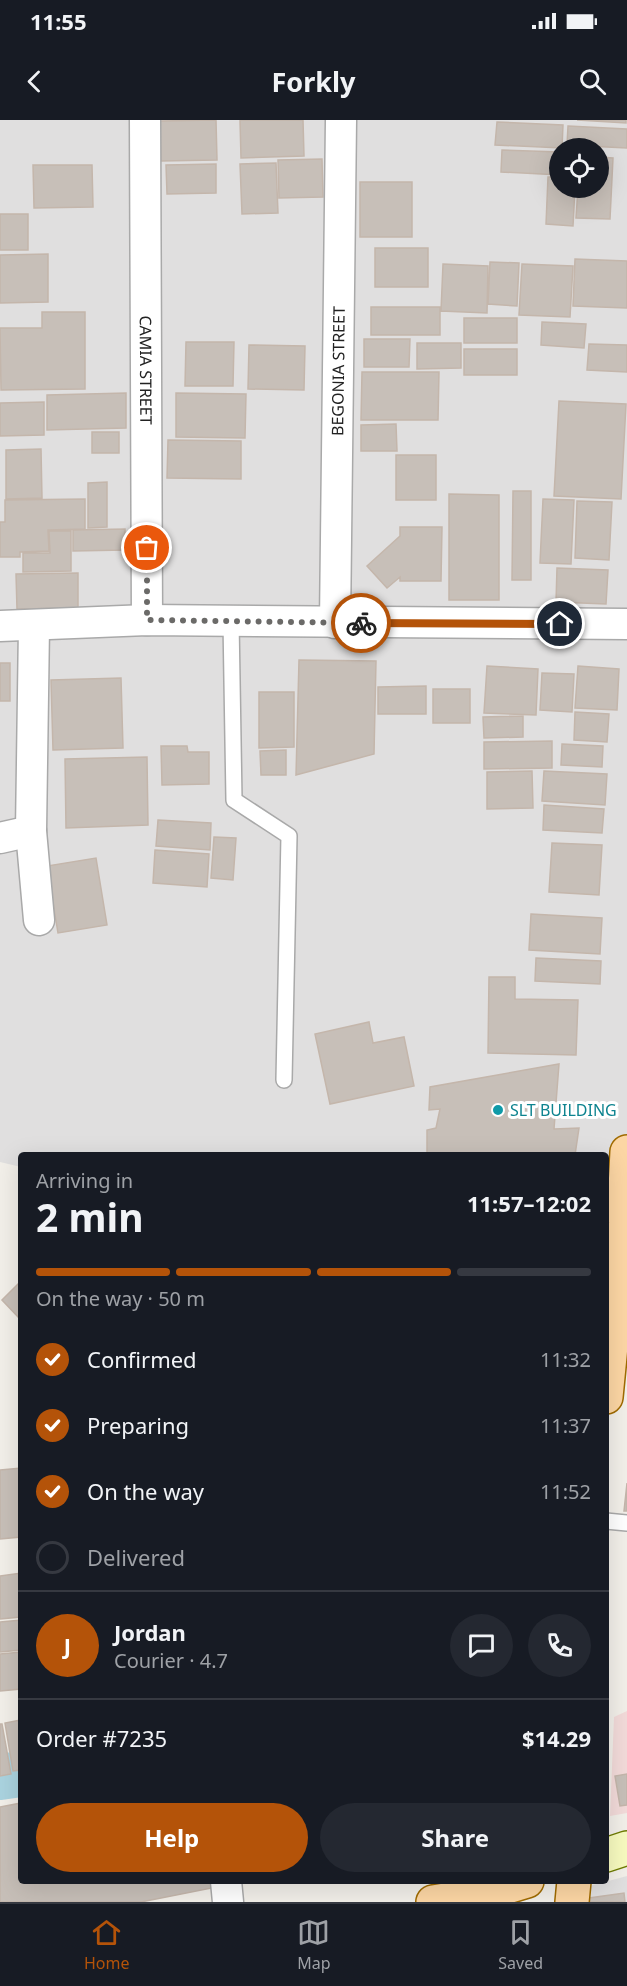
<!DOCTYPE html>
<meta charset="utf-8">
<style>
:root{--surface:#171b24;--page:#242831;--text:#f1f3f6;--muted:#9ea1a6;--line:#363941;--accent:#b45309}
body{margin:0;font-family:"Noto Sans",sans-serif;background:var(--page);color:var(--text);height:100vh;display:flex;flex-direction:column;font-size:22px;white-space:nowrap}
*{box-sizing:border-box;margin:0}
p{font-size:20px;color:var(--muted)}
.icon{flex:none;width:33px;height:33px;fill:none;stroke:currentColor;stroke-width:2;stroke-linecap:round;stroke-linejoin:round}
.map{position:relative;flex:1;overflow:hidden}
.side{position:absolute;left:18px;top:1032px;width:591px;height:732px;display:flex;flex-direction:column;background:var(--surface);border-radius:6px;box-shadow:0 6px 24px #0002}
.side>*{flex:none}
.buttons{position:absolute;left:549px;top:18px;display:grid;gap:12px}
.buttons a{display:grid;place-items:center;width:60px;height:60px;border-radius:50%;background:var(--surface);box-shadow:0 6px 24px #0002;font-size:30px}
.pin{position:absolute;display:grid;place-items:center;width:51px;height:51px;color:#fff;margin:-26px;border:3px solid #fff;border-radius:50%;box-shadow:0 2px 6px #0007}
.courier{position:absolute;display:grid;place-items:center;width:60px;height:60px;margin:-30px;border:4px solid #b45309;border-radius:50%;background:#fff;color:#222;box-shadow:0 2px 8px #0007}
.summary em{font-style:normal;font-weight:700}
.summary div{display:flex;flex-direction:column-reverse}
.summary{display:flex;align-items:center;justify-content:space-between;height:102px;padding:0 18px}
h1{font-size:39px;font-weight:700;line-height:45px}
.bar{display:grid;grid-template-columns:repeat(4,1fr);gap:9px 6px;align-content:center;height:72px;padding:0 18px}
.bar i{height:8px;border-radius:4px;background:var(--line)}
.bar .active{background:var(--accent)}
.bar p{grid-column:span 4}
.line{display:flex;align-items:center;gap:15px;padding:0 18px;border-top:2px solid var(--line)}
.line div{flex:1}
.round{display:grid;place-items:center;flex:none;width:63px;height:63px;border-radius:32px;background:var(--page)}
ol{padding:0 18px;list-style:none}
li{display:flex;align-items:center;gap:18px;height:66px}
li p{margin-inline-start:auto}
li .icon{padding:6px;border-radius:50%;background:var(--accent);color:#fff;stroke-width:4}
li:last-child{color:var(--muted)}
li i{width:33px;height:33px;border:3px solid var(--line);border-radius:50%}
.button{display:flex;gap:12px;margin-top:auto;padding:12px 18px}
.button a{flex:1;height:69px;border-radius:36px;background:var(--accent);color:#fff;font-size:24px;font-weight:700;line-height:69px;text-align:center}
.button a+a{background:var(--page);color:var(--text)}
.status{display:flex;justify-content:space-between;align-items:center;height:42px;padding:0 30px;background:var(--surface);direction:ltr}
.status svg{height:16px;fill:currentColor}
header{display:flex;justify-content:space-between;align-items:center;height:78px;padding:0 18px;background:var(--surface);font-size:27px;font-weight:700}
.menu{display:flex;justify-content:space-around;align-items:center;height:84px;border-top:2px solid var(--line);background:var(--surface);font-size:16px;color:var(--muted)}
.menu a{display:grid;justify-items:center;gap:3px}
.menu .active{color:var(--accent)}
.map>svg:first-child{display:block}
</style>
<div class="status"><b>11:55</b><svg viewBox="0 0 49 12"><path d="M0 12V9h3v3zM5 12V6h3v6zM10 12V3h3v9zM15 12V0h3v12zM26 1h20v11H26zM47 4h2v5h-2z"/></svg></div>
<header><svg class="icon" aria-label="back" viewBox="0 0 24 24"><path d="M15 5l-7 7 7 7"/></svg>Forkly<svg class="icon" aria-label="search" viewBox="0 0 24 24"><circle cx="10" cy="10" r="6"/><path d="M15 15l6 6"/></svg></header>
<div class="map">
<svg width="627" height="1782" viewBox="0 0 627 1782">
<rect width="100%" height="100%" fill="#f2efe9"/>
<!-- residential -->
<path fill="#e0dfdf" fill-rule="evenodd" d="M0,0H627V1176L606,1172V1035H21V1047L0,1042ZM560,28H598V68H560Z
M627,1756V1782H584L582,1768Z"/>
<!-- commercial -->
<path fill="#f2dad9" d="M627,1591V1693L610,1696L614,1597Z"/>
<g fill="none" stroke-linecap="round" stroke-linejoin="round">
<!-- river -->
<path stroke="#aad3df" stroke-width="46" d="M0,1657L21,1654"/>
</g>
<!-- building -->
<path fill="#c7bfb8" stroke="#c4b6ab" stroke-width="1.5" d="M216,0L217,40L161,41L160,1Z
M240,0H303L304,36L241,38Z
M577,0H626V3Z
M497,2L563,5L562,28L495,25Z
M568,6L627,9V28L567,25Z
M502,30L560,32V55L501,52Z
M598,37L613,38L610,99L576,98L578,68H598Z
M322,39L323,77L279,78L278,40Z
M276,43L278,93L242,94L240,44Z
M216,44V73L167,74L166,45Z
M33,45H92L93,87L34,88Z
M548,57H560V68H575L573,106L546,104Z
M360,62H412V117H360Z
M0,94H28V130H0Z
M375,128H428V167H375Z
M48,134V182L0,183V135Z
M575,139L627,141V188L573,186Z
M490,142L519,143L517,186L488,184Z
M443,144L488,146L487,193L441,191Z
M522,144L573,146L570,197L519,195Z
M371,187H440V215H371Z
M42,192H85V269L1,270L0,208H42Z
M464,198H517V223H464Z
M542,202L586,204L584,228L541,225Z
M364,219H410L409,247H364Z
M186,222H234L233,266H185Z
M417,223H461V248L417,249Z
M589,224L627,225V252L587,250Z
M249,225L305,226L304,270L248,269Z
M464,229H517V255H464Z
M362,252H439L438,300H361Z
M126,273V308L47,310V275Z
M176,273L246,274L245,318L176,317Z
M559,281L626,284L621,379L554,376Z
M44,282V315L0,316V283Z
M396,304L397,331H361V305Z
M92,312H119V333H92Z
M168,320L241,321V359L167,358Z
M41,329L42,378L6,379V330Z
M396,335H436V380H396Z
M107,362V407L88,408V363Z
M513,371H531V460H512Z
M449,374L499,375V480H449Z
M85,379V409L48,410L49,431L20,432V437H0V402H5V380Z
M543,379L574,380L571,444L540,443Z
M577,381L612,382L609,440L575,438Z
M400,407H442L441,461H400V457L387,468L367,446L400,416Z
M125,409V430L73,431V410Z
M49,411H71V451L23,452V433H50Z
M557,448L608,450L606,484L556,482Z
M78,453V488L17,489L16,454Z
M299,540L376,541L374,634L296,655Z
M0,543H10V581H0Z
M487,546L538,549L536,595L484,593Z
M578,546L619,549L617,590L575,588Z
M542,553L574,554L572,592L540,590Z
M121,558L123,628L53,630L51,560Z
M426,566V594H378V567Z
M433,569H470V603H433Z
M259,572H294V627L259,628Z
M575,592L609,594L607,622L574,620Z
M523,596V617L484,618L483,597Z
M552,621V648L484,649V622Z
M562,624L603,626L602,647L561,645Z
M161,626H187L188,632H209V664L162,665Z
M286,630V655H261L260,631Z
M147,637L148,705L66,708L65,639Z
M532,651L533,688L487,689V652Z
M544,651L607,654L605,685L542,681Z
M544,685L604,689L602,713L543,710Z
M158,700L211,703L210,730L156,726Z
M214,717L236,718L233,760L211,758Z
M552,723L602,725L599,775L549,772Z
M155,730L209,734L207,767L153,763Z
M96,738L107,805L58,813L47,746Z
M531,794L602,798L600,834L529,830Z
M536,838L601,841L600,864L535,861Z
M489,857H515V879L578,880L576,935L488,933Z
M369,902L373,923L404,917L414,966L330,984L315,914Z
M559,944L554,1009L579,1008L575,1035H427V1010L436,1008L440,989L429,990L430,967Z
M21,1161V1200L2,1180Z
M21,1348V1417L0,1419V1350Z
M627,1363V1391H624Z
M21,1453V1497L0,1499V1456Z
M21,1500V1530L0,1532V1502Z
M21,1532V1569L0,1571V1534Z
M21,1600V1650L13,1651L5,1603Z
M0,1604H2L11,1654L0,1656Z
M627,1654V1685L620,1686L615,1656Z
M21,1683V1761H222V1766L141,1782H0V1687Z
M624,1773L625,1782H582V1779Z"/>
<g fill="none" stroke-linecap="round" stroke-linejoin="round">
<!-- service casing -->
<g stroke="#a9a9a9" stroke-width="18">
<path id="service" d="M231,501L234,680L289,716L284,960
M606,1401L627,1403"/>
</g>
<!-- minor casing -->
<g stroke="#a9a9a9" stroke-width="33">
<g id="minor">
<path id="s1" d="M145,0L147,500"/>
<path id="s2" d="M335,503L341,0"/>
<path d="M0,506L147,500L627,504"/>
<path d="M34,506L31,711L39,800"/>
<path d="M0,718L31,711"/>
<path d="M226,1761L228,1782"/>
</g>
</g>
<!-- secondary casing -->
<g stroke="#707d05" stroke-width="36">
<path id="secondary" d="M606,1735L627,1728"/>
</g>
<!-- primary casing -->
<g stroke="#a06b00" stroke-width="36">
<path id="primary" d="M606,1277L623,1103L627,1032
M433,1782L487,1773L527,1761
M572,1782L574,1761"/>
</g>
<!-- service -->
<use href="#service" stroke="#fff" stroke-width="15"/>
<!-- minor -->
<use href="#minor" stroke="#fff" stroke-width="30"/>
<!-- secondary -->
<use href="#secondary" stroke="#f7fabf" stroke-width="33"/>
<!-- primary -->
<use href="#primary" stroke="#fcd6a4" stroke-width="33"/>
</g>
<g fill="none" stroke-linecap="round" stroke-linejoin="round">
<!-- done -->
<path stroke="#6b6a68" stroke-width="6" stroke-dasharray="0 10.8" d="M147,428V500L361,503"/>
<!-- route -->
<path stroke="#b45309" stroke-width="8" d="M361,503L560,504"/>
</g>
<!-- markers -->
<circle fill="#0f9aa8" stroke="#fff" stroke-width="2" cx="498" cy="990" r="6"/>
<g text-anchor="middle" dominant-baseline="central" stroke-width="6" stroke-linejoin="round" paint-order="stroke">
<!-- street labels -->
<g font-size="16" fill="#222" stroke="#fff">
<text stroke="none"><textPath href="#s1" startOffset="250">CAMIA STREET</textPath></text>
<text stroke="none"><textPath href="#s2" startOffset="252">BEGONIA STREET</textPath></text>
</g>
<!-- culture labels -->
<g font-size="16" fill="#0d838f" stroke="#fff" text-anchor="start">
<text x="510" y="990">SLT BUILDING</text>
</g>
</g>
</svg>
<div class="buttons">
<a><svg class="icon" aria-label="locate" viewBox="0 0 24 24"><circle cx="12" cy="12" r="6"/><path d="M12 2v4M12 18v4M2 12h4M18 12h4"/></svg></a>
</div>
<div class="pin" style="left:147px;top:428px;background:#ea580c"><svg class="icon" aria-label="bag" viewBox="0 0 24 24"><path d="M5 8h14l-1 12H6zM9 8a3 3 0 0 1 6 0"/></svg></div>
<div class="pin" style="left:560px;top:504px;background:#1f2937"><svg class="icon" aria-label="home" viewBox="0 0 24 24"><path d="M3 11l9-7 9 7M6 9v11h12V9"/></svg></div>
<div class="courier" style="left:361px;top:503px"><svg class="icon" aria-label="bike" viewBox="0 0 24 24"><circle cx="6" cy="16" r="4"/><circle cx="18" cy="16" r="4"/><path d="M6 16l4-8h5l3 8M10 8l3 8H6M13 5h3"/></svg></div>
<section class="side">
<div class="summary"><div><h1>2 min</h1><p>Arriving in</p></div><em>11:57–12:02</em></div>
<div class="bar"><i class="active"></i><i class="active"></i><i class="active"></i><i></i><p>On the way · 50 m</p></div>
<ol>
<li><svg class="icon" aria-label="check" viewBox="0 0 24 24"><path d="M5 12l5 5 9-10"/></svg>Confirmed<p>11:32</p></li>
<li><svg class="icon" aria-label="check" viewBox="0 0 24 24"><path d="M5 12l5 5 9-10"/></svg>Preparing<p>11:37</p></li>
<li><svg class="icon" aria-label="check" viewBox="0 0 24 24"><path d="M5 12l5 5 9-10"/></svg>On the way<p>11:52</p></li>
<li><i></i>Delivered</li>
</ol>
<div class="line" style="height:108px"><b class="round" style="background:var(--accent);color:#fff">J</b><div><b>Jordan</b><p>Courier · 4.7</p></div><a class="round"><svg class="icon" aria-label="chat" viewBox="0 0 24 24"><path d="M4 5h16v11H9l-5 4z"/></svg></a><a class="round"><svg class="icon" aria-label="phone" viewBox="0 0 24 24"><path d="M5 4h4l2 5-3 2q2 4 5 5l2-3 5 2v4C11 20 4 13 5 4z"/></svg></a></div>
<div class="line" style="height:78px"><div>Order #7235</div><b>$14.29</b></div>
<div class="button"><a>Help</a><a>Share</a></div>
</section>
</div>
<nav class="menu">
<a class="active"><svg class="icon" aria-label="home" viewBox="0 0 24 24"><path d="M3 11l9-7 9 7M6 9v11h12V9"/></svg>Home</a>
<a><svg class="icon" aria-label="map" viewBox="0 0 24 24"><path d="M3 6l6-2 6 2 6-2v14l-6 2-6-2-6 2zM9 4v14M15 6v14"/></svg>Map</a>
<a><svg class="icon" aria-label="saved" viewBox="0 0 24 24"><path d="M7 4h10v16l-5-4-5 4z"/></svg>Saved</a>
</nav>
